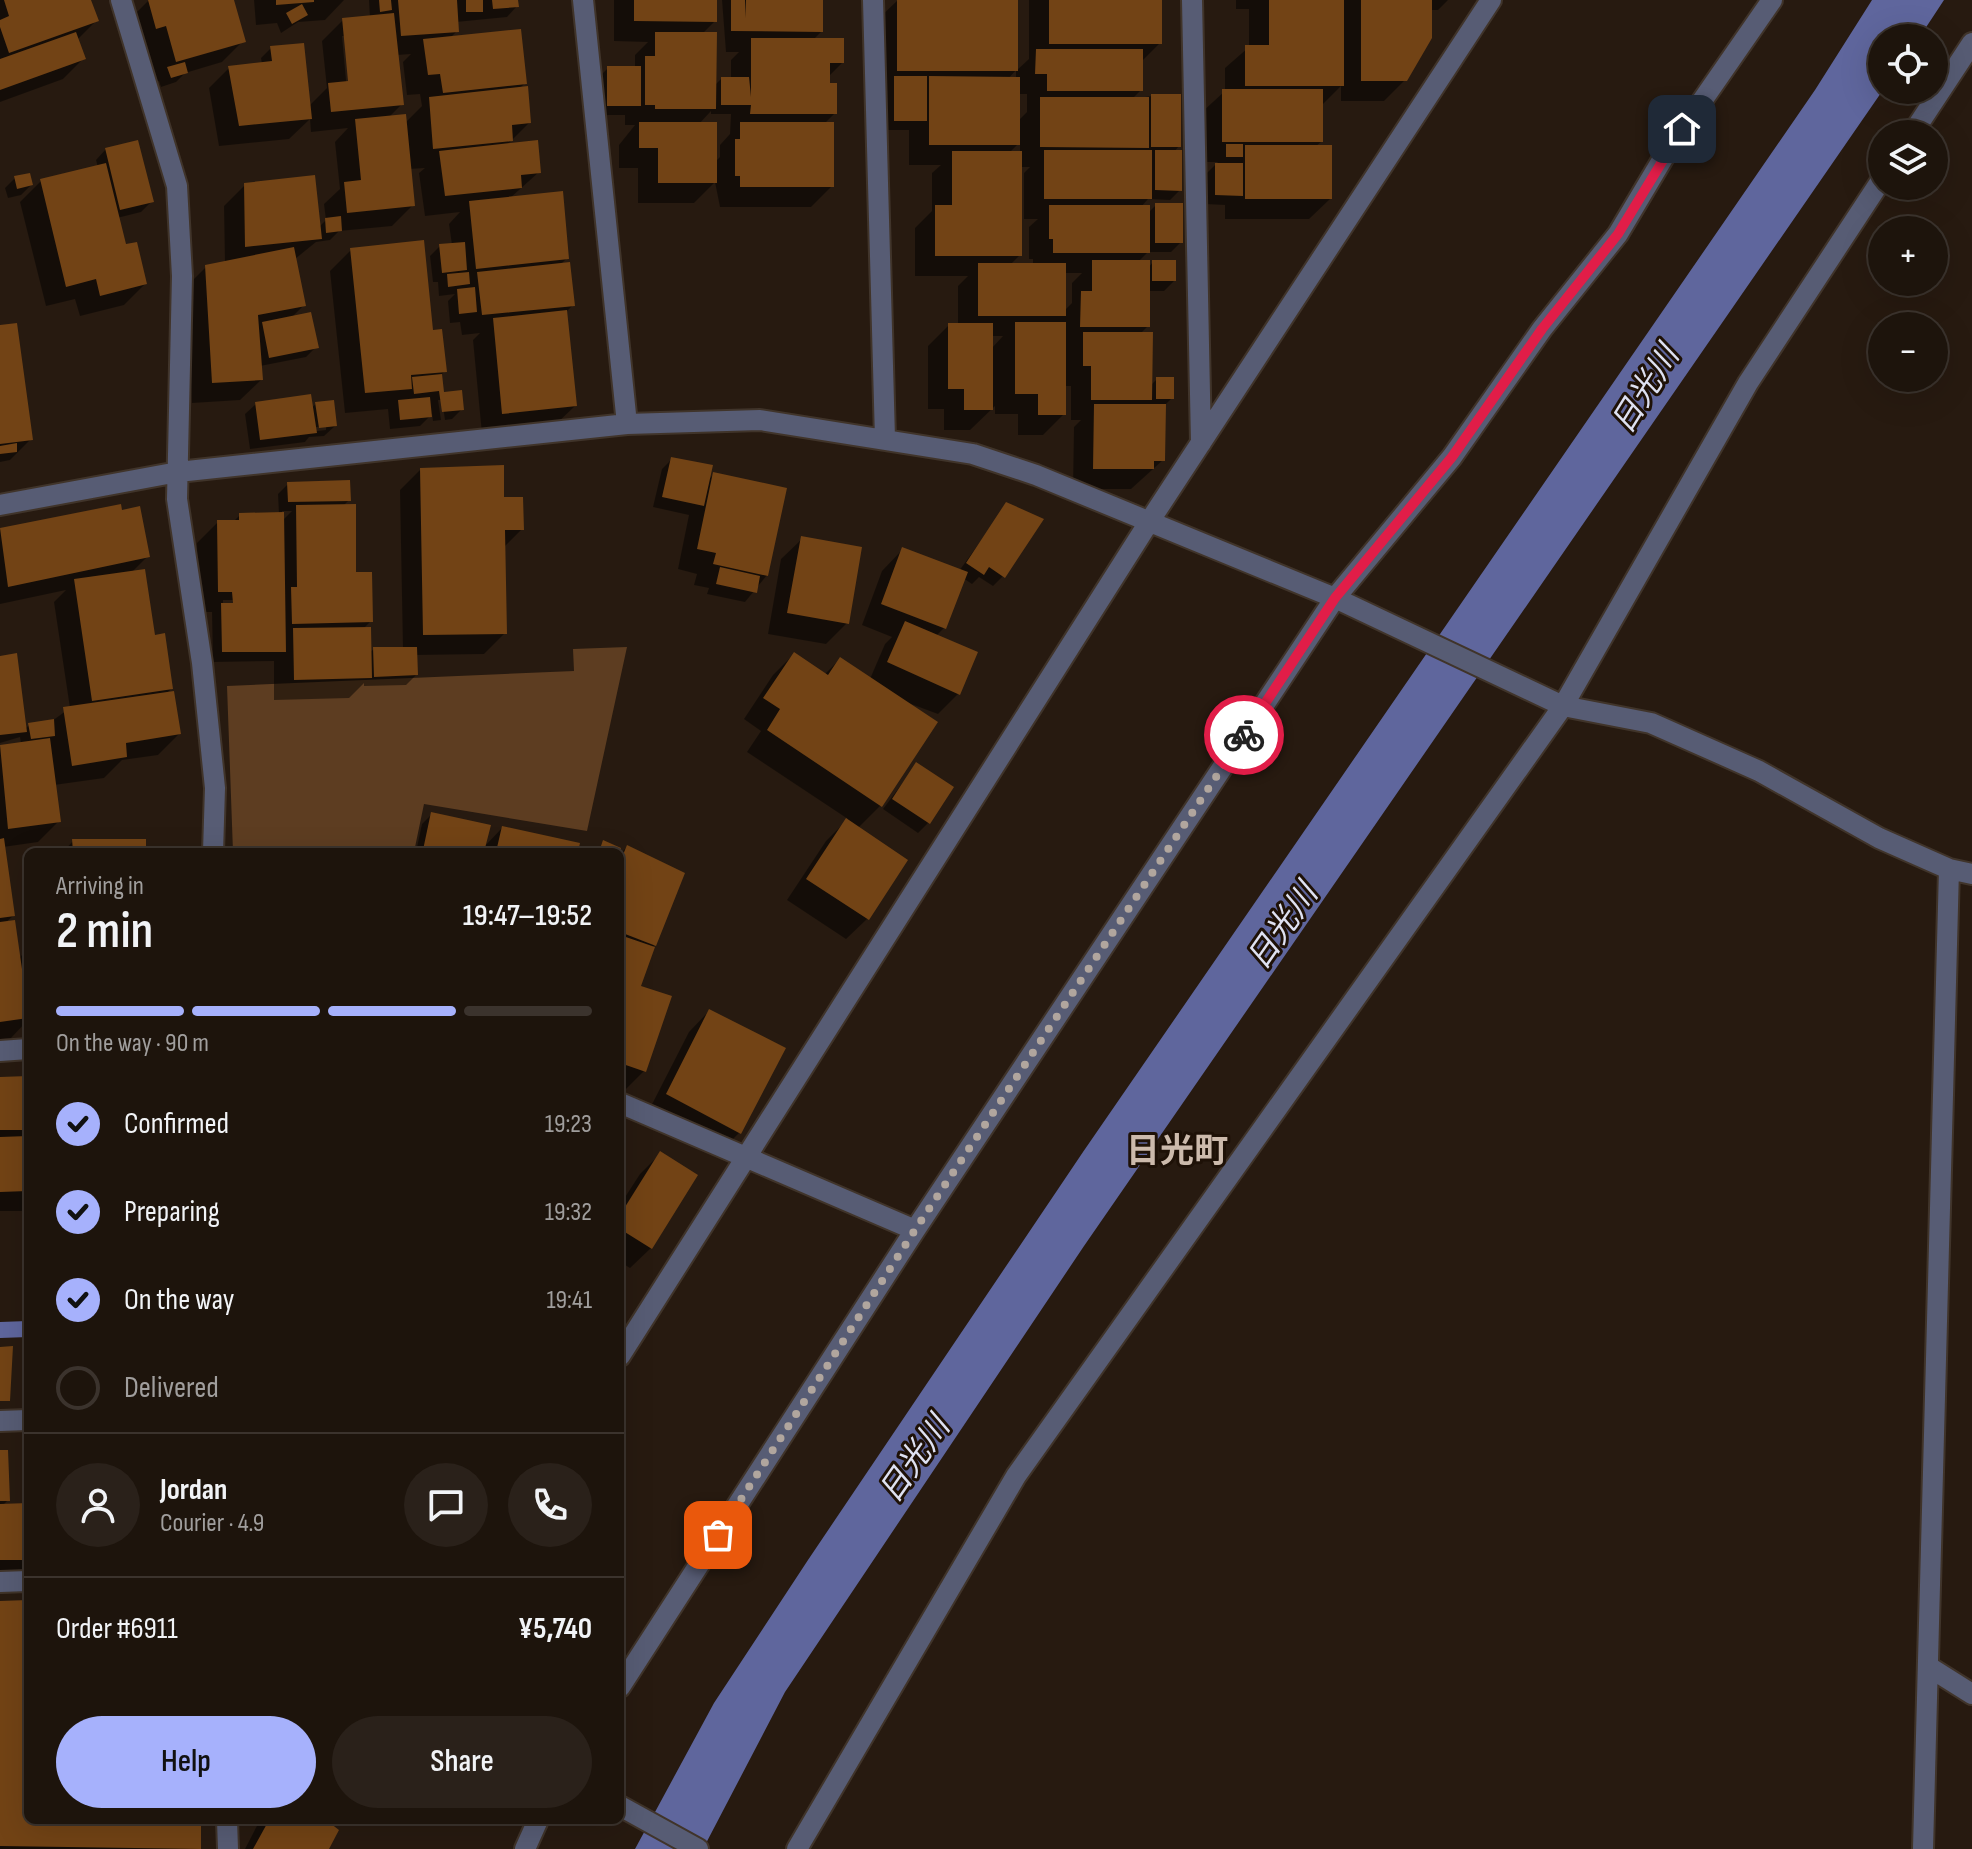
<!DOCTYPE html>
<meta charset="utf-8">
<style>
:root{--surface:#1d140c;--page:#2a211a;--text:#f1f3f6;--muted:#a09e9d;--line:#3b332d;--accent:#a6b1fc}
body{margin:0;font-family:"Sofia Sans Condensed","Noto Sans JP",sans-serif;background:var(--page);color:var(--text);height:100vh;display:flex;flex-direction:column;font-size:30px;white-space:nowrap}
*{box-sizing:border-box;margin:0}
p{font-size:26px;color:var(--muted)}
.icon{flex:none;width:44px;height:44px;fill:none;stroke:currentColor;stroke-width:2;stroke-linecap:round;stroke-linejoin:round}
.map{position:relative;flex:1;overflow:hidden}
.sheet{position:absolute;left:24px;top:848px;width:600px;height:976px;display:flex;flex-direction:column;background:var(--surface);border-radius:12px;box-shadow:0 8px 32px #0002,0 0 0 2px var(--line)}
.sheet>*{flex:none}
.fabs{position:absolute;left:1868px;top:24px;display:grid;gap:16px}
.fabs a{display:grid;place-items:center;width:80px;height:80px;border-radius:50%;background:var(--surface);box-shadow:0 8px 32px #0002,0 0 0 2px var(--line);font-size:40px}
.pin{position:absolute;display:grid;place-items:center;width:68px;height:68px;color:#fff;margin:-34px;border-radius:16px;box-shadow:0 4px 12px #0006}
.courier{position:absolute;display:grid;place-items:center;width:80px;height:80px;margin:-40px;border:6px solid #e11d48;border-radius:50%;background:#fff;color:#222;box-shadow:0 2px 10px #0007}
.summary em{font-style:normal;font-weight:600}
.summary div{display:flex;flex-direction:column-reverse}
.summary{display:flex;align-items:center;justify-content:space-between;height:136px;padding:0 32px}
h1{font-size:52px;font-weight:600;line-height:60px}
.bar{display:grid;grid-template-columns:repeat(4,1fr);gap:12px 8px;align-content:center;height:96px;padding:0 32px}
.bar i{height:10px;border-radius:6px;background:var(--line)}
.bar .on{background:var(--accent)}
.bar p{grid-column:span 4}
.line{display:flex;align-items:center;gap:20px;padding:0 32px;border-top:2px solid var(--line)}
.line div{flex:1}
.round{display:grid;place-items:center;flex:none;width:84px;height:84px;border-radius:42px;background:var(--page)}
ol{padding:0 32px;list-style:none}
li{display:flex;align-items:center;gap:24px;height:88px}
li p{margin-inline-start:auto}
li .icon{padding:8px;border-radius:50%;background:var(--accent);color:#111;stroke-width:4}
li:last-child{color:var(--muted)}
li i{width:44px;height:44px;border:4px solid var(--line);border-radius:50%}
.button{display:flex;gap:16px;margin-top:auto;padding:16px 32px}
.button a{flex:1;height:92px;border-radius:48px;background:var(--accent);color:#111;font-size:32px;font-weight:600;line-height:92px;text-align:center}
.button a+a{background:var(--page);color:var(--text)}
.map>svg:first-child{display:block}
</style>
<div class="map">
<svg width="1972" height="1849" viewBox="0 0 1972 1849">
<rect width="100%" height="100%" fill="#271a10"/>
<!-- green -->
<path fill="#5d3d21" d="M627,647L587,831L424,804L414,852H233L227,686L574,671L573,649Z"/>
<!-- water -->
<path fill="#5f669d" d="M1872,0H1944L1919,38H1882L1883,90L1084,1246L785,1692L703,1849H635L714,1703L808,1560L1083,1152L1815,90Z"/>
<!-- shadow -->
<path fill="#0007" fill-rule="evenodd" d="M0,0H89L96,21L77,40L84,58L63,79L0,102Z
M149,0H232L243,41L222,62L185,73L176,82L161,87L159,81H156L146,45L136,48L128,21Z
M254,0H344L325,20L298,22L281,33L277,23L256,25Z
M369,0H516L517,6L507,17L456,22L457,31L450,38L525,83L519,89L529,123L506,146L539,172L509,199L567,258L560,265L573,305L566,312L575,406L554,426L482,434L473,340L480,333L462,335L460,322L450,323L448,301L455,294L439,296L438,282H433L430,256L440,246L452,245L449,224L460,212L425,216L419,173L425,168L409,169L413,205L392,226L339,231L330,240L316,242L295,259L304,305L291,318L316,347L306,357L260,366L261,380L240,400L192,403L185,288L206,267L225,263L224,206L245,185L319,227L326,220L324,204L340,189L335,142L348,128L311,132L310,119L289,139L219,146L209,88L229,68L262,64L261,58L271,48L309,106L327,88L322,41L343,20L370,18ZM342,36H346L351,91H347ZM411,54L403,62L407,95L420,94L422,106L405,123L389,117L402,104L397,55Z
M614,0H715V21L702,34L714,86L721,79H731V60L739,52H726L722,0H821V32L813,40L842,63L828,77L835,113L824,124L832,186L811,207H720L715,182L694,203H638V168H619V145L635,125H625V115H598V78L608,68H635V55L648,42L614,41ZM711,111V114H731L730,134L720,145V157L715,162L699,124Z
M898,0H1016V70L1008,79H1016V71L1029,59V0H1160V43L1141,62V90L1132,99L1152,96L1179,146L1174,152L1180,190L1170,200L1148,199L1141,207L1148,213L1156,205L1181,242L1171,252H1148L1138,262L1148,268L1153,262L1174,281L1164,291H1148V326L1140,334L1151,385L1157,379L1172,398L1164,406L1163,460L1131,489H1073L1074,427L1081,420H1071V386H1064V414L1043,435H1018V414H995V406L970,430H944V409H928V346L949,325H958V286L968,276H915V228L932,211V173L941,165H909V130H885L877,20ZM1018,94H1027V112L1018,121ZM1020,142V153H1009ZM1020,167H1030L1024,173V219H1038L1029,227V259H1033V265H1010L1020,255ZM1064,273H1082L1072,283V303L1064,311ZM991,336H1003L991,349Z
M1236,0H1448L1438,10H1430L1405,80L1384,101H1341V86L1321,106V142L1315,147L1330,199L1309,219H1225V205L1205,204V175L1218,162H1202V112L1225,91V68L1249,47V9H1236Z
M106,149L151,202L141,212L117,218L124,247L145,284L124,305L80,316L75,299L46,306L20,202L41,181L98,167L96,160Z
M15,178L31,185L21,195L8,198L5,188Z
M351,250L431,332L444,372L440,376L442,394L462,409L452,419L445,420L442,400H438L441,420L433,421L432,414L420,426L390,429L388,409L345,413L330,271Z
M0,327L31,439L10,460L0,462Z
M256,404L311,408L316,404L335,426L324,436L309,437L305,442L250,449L245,414ZM326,426V430L309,432L308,428Z
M672,459L707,481L714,474L767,575L745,602L707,594L709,588L694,585L697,574L678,569L689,515L653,507L662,469Z
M420,470L502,499L522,529L503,548L505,633L484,654L415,655L416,675L406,685L364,686V683L349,698L274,700V661L213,662L212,612H198L197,543L218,522H233L240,515L279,514L278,494L288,484L349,500L343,506L354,574L371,621L363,629L369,653L374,649H403L400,490ZM282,511H292L282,521ZM223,600H266L223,604Z
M1007,505L1003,576L993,586L979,577L972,584L963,578L944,628L936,636L959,693L938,714L903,701L880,806L858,828L905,861L867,919L846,939L787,900L826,841L848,819L747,752L761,731L744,719L773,675L794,654L824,675L840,659L870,679L885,644L892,637L862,625L882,571L902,550L959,571Z
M119,506L148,556L131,573L171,689L166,694L179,734L158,755L122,760L104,778L54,785L59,821L38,842L3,847L13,916L5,923L18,959L28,949V1026L27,1021L11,1038L0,1039V747L21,744L20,737L0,743V658L25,729L29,725L52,721L70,708L54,602L66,590L0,604V530Z
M802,539L847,623L826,644L768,634L781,559Z
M917,764L928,823L918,833L883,809Z
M432,814L484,847L502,828L576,852H416L422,824Z
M73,841L144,852H63Z
M627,847L654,945L639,987L644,1071L623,1092L620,1091V854Z
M709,1011L740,1132L719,1153L646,1116L689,1032Z
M0,1079H28V1211H0Z
M661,1153L651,1248L630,1268L620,1262V1205L640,1174Z
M0,1452L8,1500L2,1506L28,1505V1567L15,1579L0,1580Z
M28,1602V1820H199V1849H0V1603Z
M260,1820H329L324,1824L326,1849H245Z"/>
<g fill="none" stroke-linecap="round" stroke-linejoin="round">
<!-- stream -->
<path stroke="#5f669d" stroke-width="16" d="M0,1330L28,1329"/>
</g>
<!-- building -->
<path fill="#724315" d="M4,0H91L99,21L9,53L0,27V20L9,16Z
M148,0H234L246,42L176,62L166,26L156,29Z
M276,0H314V2L276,5Z
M379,0H391L392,10L380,12Z
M398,0H457L459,32L401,36Z
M466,0H483V12H466Z
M492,0H518L519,7L493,9Z
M634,0H717V22L634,21Z
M731,0H745L746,18V0H823V32L731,31Z
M897,0H1018V71H897Z
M1049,0H1162V44H1049Z
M1269,0H1344V86H1245V45H1269Z
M1361,0H1432V38L1407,81H1361Z
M302,4L308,15L292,24L286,13Z
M394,13L404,105L331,112L328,83L348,81L342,18Z
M521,29L527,84L443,93L440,74L428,75L423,39Z
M76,32L86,59L0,90V59Z
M655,32H717L716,109H655V105H645V56H655Z
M751,38H844V63H830V83H837V114H750L751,105H721V77H749L751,97Z
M304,43L312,119L239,126L228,66L272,61L270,46Z
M1036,49H1143V91H1047V74H1035Z
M185,62L188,73L171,78L167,67Z
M607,66H641V106H607Z
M894,76H927V121H894Z
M929,76L1020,77V145H929Z
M528,86L531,123L512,125L513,141L433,149L429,97Z
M1222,89H1323V142H1222Z
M1151,94H1181V147H1151Z
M1040,97H1149V148L1040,147Z
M406,114L415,206L347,213L344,182L361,180L355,119Z
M639,122H717V183H658V148H639Z
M740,122H834V187H740V176H735V139H740Z
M138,140L154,202L120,210L105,148Z
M538,140L541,173L521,175L522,188L445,196L439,151Z
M1226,144H1243V157H1226Z
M1245,145H1332V199H1245Z
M1044,150H1152V199H1044Z
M1155,150H1182V191L1155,190Z
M952,151H1022V256H935V205H952Z
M106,163L126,244L137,242L147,284L100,296L96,279L66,287L40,179Z
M1215,163H1243V196L1215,195Z
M30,173L33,185L17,189L14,176Z
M315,175L322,239L245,247L244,183Z
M563,191L569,259L476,269L469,201Z
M1155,203H1183V243H1155Z
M1049,205H1150V253H1053V239H1049Z
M341,216L342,231L326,233L325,218Z
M424,240L433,330L442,329L447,372L411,375L412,389L365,393L350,248Z
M465,242L467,270L442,273L439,244Z
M294,247L306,306L258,315L263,380L212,383L205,265Z
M1092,260H1150V327H1080L1081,291H1092Z
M1152,260H1176V281H1152Z
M570,262L575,306L482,315L477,272Z
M978,263H1066V316H978Z
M469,272L470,284L448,287L447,274Z
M475,287L477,312L459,314L457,289Z
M567,310L577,406L502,414L493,318Z
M311,312L319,348L269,358L262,322Z
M1015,322H1066V415H1038V394H1015Z
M17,323L33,440L0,444V325Z
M948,323H993V410H964V389H948Z
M1083,332H1153L1152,400H1091V366H1083Z
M442,374L444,392L462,390L464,410L442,412L439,391L414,394L412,377Z
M1156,377H1174V399H1156Z
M311,394L317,433L260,440L255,402Z
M430,397L432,417L400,420L398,400Z
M334,400L337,426L319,428L315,402Z
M1094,404H1166L1165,461H1154V469H1093Z
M17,443V452L0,454V446Z
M671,457L713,465L704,506L662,497Z
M504,465V497H523L524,530H505L507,634L423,635L420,468Z
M713,472L787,488L768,576L713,564L716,553L697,549Z
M350,480L351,501L288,502L287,482Z
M1006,502L1044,519L1005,578L989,567L984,575L966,563Z
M121,504L122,510L140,506L150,557L8,587L0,528Z
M356,504V572H372L373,622L292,624L291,587H297L296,505Z
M284,512L286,652H222L221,603H233L232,592H218L217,520H239V513Z
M801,536L862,547L849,624L787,613Z
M902,547L968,572L946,629L881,604Z
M720,567L760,576L757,593L716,584Z
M145,569L155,635L165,633L173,689L92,701L74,579Z
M905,621L978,652L960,695L887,662Z
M371,627L372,678L294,680L293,628Z
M373,647H417L418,675L374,677Z
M794,652L828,675L840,657L938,722L882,807L767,730L780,709L763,698Z
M17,653L27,732L0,735V656Z
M174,691L181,734L126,743L127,757L72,766L63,707Z
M54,719L55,736L31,739L28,723Z
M50,738L61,822L8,829L0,745Z
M916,762L954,787L930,824L892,799Z
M431,812L491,825L484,852L423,850Z
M846,818L908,860L869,920L806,879Z
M502,826L580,843L578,852H496Z
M4,838L15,916L0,918V839Z
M72,839H146V852H73Z
M603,840L621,848L620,852H599Z
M627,845L685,873L656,946L620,932V862Z
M15,920L24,983L28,982V1018L0,1022V922Z
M620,935L655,947L641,986L672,996L646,1072L620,1063Z
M709,1009L786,1048L741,1134L666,1094Z
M28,1076V1130H0V1077Z
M28,1136V1191L0,1192V1137Z
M660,1151L698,1175L652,1249L620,1229V1215Z
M13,1346L10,1401H0V1347Z
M0,1450H8L10,1501H0Z
M28,1503V1560H0V1504Z
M28,1600V1820H201V1849L0,1846V1601Z
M269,1820H326L339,1830L329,1849H253Z"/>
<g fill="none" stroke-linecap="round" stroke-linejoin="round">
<!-- street casing -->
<g stroke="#40342a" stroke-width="24">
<path id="street" d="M121,0L177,186L182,276L177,499L202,663L215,788L213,852
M583,0L627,424
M873,0L885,439
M1192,0L1201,443
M1912,134L1972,43
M0,505L178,472L627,424L760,420L973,454L1036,475L1335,598L1563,706L1651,723L1759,771L1879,838L1949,869L1972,874
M0,1051L28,1049
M620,1103L915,1230
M620,1356L1149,522L1491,0
M0,1421L28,1420
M0,1582L28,1581
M1929,1667L1972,1694
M620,1687L915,1230L1335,598L1452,457L1542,329L1618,234L1668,150L1772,0
M620,1806L698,1849
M227,1820L228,1849
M525,1849L538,1820
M797,1849L1016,1476L1563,706L1748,383L1882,179
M1923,1849L1949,869"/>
</g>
<!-- street -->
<use href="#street" stroke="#575c74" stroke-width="20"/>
</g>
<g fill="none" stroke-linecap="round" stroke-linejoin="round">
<!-- done -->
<path stroke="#b1a69e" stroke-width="8" stroke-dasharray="0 14.4" d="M718,1535L915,1230L1244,735"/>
<!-- route -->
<path stroke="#e11d48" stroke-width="10" d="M1244,735L1335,598L1452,457L1542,329L1618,234L1682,129"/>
</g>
<g text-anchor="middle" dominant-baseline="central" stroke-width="6" stroke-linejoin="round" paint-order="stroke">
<!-- water labels -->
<g font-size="32" font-style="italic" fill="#dee1f2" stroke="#1e1107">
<text transform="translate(1646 390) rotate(-58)">日光川</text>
<text transform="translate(1283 927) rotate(-55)">日光川</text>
<text transform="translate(915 1460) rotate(-55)">日光川</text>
</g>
<!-- quarter labels -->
<g font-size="34" font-weight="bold" fill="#ccbaac" stroke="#1e1107">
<text x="1177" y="1151">日光町</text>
</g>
</g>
</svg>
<div class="fabs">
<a><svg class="icon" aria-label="locate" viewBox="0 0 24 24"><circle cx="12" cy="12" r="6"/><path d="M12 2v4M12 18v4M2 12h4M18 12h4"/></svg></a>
<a><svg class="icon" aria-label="layers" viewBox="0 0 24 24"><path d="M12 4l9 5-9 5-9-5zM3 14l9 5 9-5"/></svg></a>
<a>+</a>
<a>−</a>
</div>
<div class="pin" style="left:718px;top:1535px;background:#ea580c"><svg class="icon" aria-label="bag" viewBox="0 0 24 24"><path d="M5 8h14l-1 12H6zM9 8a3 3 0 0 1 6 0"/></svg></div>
<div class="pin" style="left:1682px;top:129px;background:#1f2937"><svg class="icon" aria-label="home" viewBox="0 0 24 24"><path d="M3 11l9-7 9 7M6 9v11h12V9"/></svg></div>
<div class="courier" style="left:1244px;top:735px"><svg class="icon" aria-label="bike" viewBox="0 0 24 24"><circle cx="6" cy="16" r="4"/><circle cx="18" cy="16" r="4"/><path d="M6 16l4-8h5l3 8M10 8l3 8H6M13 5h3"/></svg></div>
<section class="sheet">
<div class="summary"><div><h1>2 min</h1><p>Arriving in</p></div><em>19:47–19:52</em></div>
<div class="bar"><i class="on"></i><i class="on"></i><i class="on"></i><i></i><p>On the way · 90 m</p></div>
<ol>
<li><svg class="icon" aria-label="check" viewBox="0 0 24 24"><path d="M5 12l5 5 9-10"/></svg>Confirmed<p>19:23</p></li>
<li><svg class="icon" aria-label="check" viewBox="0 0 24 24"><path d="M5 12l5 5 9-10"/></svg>Preparing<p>19:32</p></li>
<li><svg class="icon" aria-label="check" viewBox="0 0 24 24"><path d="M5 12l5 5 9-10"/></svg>On the way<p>19:41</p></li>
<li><i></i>Delivered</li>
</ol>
<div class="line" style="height:144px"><a class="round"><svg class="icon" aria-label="person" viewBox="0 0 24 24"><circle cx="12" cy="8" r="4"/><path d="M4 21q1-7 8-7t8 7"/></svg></a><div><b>Jordan</b><p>Courier · 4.9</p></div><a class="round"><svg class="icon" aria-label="chat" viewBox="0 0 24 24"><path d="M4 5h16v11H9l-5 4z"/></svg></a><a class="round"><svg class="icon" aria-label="phone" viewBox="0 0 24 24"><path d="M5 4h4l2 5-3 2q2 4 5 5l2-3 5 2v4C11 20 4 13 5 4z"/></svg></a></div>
<div class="line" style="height:104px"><div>Order #6911</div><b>¥5,740</b></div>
<div class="button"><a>Help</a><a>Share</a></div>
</section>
</div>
